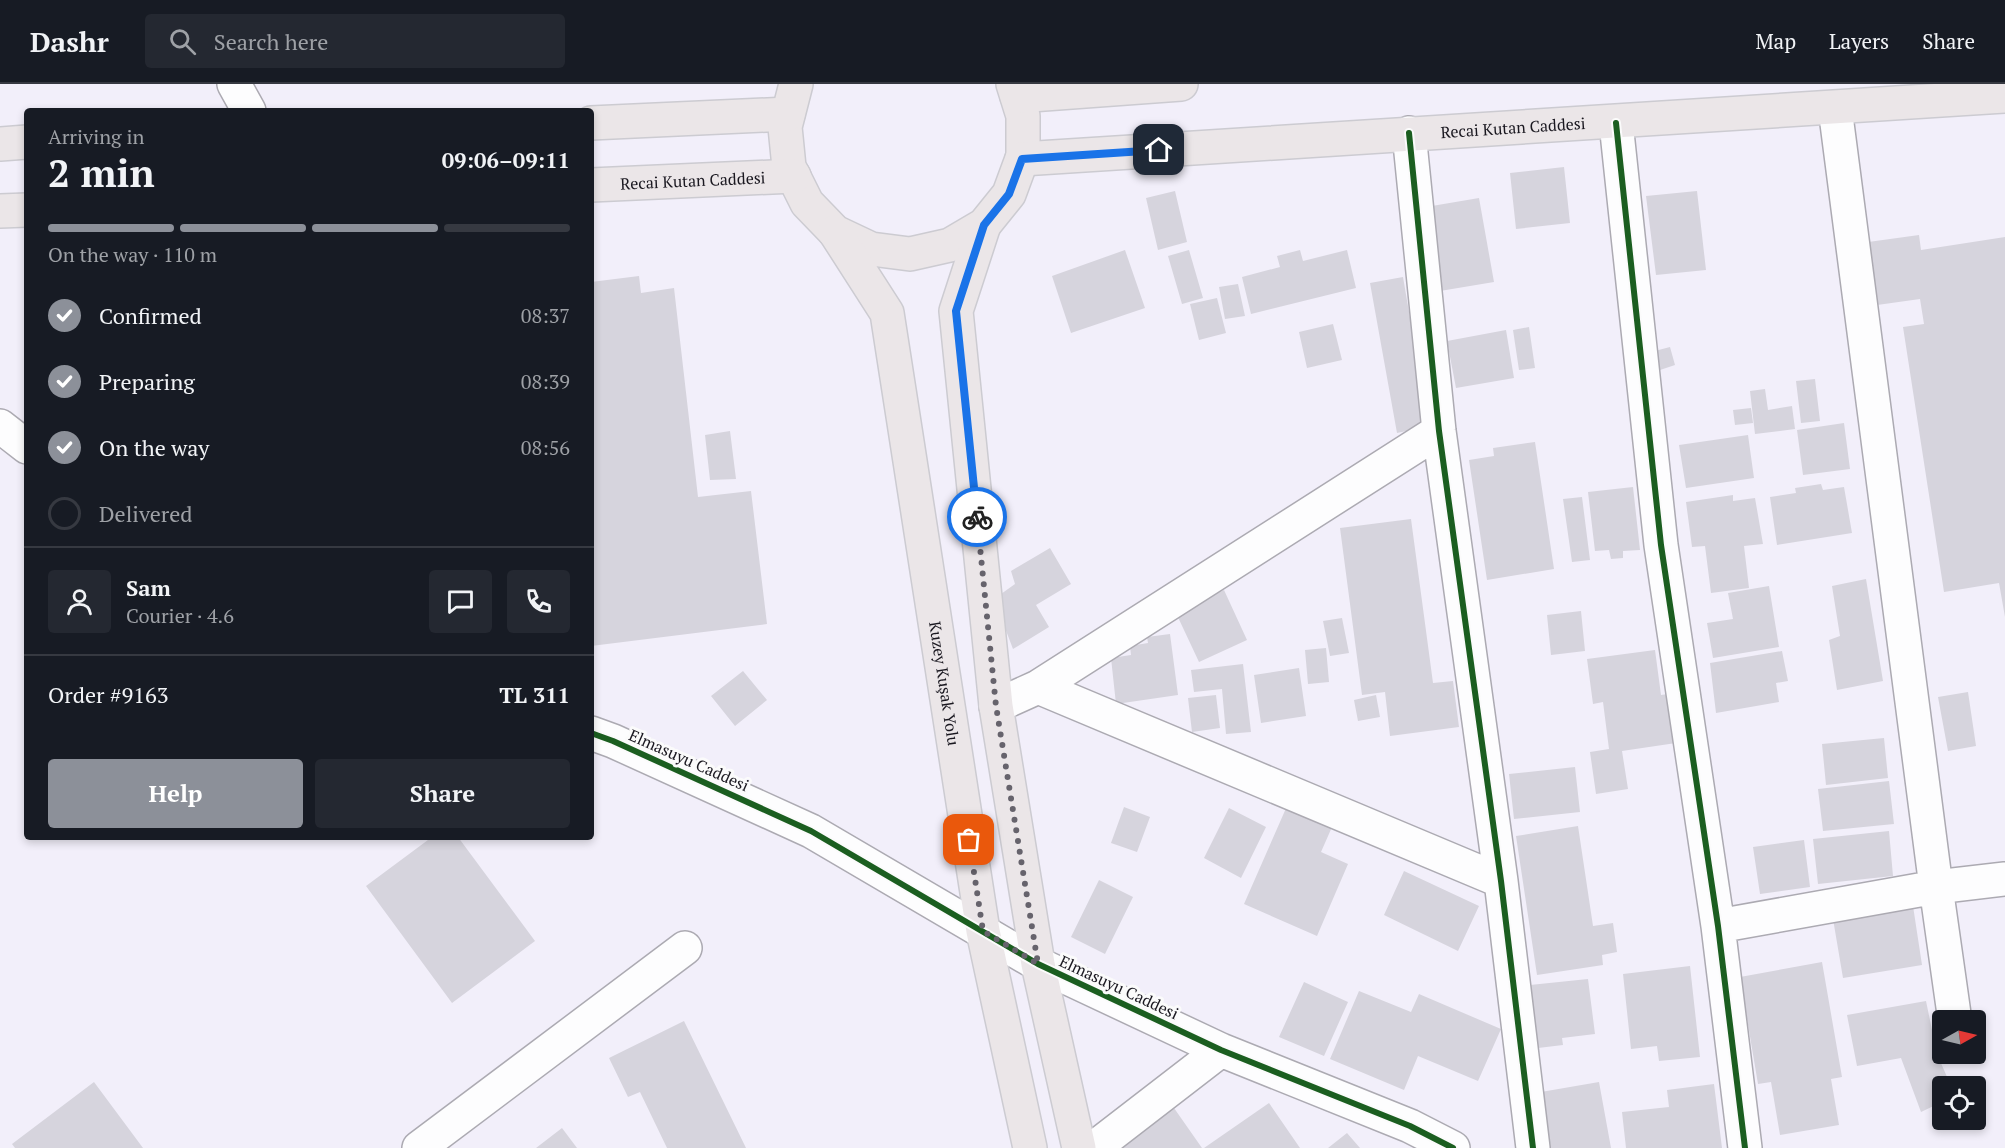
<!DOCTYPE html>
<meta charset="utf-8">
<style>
:root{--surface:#171b24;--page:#242831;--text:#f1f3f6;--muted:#9ea1a6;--line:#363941;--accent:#8c9099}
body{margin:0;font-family:"PT Serif",serif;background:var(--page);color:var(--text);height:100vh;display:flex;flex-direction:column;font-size:22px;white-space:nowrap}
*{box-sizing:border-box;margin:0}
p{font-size:20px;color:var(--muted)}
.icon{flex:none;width:33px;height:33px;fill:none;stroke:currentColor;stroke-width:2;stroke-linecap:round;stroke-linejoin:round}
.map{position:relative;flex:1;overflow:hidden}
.panel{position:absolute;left:24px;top:24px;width:570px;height:732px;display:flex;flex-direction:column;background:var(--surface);border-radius:6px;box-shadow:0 3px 9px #0003}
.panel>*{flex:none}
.needle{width:39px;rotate:82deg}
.buttons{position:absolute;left:1932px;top:926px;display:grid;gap:12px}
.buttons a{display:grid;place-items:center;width:54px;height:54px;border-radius:6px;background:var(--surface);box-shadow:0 3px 9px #0003;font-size:30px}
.pin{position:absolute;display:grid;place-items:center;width:51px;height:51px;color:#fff;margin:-26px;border-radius:12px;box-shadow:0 3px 9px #0006}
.courier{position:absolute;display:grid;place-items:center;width:60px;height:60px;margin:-30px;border:4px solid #1a73e8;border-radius:50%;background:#fff;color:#222;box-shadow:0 2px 8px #0007}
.head em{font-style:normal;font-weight:700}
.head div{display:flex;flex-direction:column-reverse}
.head{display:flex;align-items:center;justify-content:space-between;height:102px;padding:0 24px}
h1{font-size:39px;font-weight:700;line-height:45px}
.bar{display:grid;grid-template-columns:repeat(4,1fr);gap:9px 6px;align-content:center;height:72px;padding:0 24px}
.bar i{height:8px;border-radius:4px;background:var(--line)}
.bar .current{background:var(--accent)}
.bar p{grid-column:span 4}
.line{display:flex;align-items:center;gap:15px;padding:0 24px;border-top:2px solid var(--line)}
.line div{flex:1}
.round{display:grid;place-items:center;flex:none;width:63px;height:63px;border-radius:6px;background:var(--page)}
ol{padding:0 24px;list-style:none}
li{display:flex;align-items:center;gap:18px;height:66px}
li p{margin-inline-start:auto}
li .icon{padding:6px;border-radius:50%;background:var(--accent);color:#fff;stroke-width:4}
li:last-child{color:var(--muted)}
li i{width:33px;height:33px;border:3px solid var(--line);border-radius:50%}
.action{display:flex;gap:12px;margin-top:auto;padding:12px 24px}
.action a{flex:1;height:69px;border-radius:6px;background:var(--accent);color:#fff;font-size:24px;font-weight:700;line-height:69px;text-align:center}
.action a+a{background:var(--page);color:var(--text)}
header{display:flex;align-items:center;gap:36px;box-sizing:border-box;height:84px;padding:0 30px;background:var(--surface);border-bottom:2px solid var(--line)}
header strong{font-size:28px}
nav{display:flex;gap:33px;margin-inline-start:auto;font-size:21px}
.search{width:420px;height:54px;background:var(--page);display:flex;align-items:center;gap:15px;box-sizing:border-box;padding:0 21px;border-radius:6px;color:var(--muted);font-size:22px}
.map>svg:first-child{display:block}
</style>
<header>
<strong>Dashr</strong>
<div class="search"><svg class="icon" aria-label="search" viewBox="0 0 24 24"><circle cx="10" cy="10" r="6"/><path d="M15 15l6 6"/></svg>Search here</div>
<nav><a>Map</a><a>Layers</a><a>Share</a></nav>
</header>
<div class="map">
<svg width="2005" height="1064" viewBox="0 0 2005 1064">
<rect width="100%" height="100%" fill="#f2effa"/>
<!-- building -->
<path fill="#d6d4dd" d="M1564,83L1570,139L1516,145L1510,89Z
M1175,107L1187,158L1158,166L1146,114Z
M1697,107L1706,186L1656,191L1646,112Z
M1479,114L1494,198L1440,207L1426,123Z
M1919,151L1921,166L2005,153V533L1999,499L1944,508L1903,243L1924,240L1920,215L1870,222L1861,159Z
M1125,166L1145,224L1071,249L1052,192Z
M1189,166L1203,214L1182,220L1168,172Z
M1300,166L1303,177L1347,166L1356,204L1251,230L1242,193L1280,183L1277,172Z
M639,192L641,209L674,204L698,413L751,407L767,540L591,562V198Z
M1403,193L1427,333L1411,346L1397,349L1370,199Z
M1238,200L1245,232L1225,235L1219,203Z
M1217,214L1226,249L1199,256L1190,220Z
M1333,240L1342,276L1307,284L1299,248Z
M1529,243L1535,284L1519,286L1513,246Z
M1506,246L1514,294L1456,304L1447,257Z
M1670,263L1675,281L1657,287L1651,268Z
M1815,295L1820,337L1801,339L1796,297Z
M1765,305L1768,326L1792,322L1795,345L1755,350L1750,307Z
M1751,324L1753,339L1735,341L1733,326Z
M1844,339L1850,385L1803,391L1797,346Z
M730,347L736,395L710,396L705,351Z
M1748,351L1754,394L1686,404L1679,361Z
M1535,358L1554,485L1487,496L1469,376L1494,372L1493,364Z
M1821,400L1823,406L1844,403L1852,449L1777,461L1770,413L1796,409L1795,404Z
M1633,403L1640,466L1623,467V474L1611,475L1609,466L1595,467L1588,408Z
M1733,411V417L1755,414L1763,460L1744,462L1749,504L1711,509L1705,462L1692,463L1686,418Z
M1582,413L1590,476L1572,478L1563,415Z
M1411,435L1433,599L1453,597L1459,643L1390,652L1385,608L1362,611L1340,444Z
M1050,464L1071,500L1036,521L1049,543L1013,565L994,515L1015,500L1011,487Z
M1866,495L1883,597L1837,606L1829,556L1840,552L1832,502Z
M1769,502L1779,563L1713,574L1707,539L1733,535L1728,509Z
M1224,506L1247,556L1199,578L1176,529Z
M1581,527L1585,567L1551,571L1547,531Z
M1342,534L1349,569L1330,572L1323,537Z
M1170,550L1178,611L1116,620L1111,574L1131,571L1130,562L1148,559L1147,553Z
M1326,564L1329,598L1308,600L1305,566Z
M1655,566L1661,611L1668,610L1676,659L1622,667L1628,705L1596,710L1590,668L1609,665L1603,618L1593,620L1587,575Z
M1782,567L1788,597L1776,599L1779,618L1716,629L1710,579Z
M1243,580L1251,648L1226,650L1222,605L1194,608L1191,586Z
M1299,584L1306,632L1261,639L1254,591Z
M743,587L767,616L735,642L711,612Z
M1968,608L1976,662L1948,667L1938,613Z
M1216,611L1220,644L1192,648L1188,614Z
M1376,611L1380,633L1358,637L1354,616Z
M1884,654L1888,694L1826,701L1822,660Z
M1575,683L1580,728L1514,735L1509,690Z
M1889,697L1894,740L1823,747L1818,705Z
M1287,722L1332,743L1321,768L1348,780L1317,852L1244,820Z
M1124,723L1150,733L1137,768L1111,759Z
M1229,724L1266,743L1241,794L1204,774Z
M1578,742L1593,842L1613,839L1617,868L1602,871L1603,881L1537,891L1516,752Z
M1889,747L1893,792L1818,800L1813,755Z
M432,753H458L535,857L452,919L366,802Z
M1804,756L1810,803L1760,810L1753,763Z
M1404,787L1479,822L1458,867L1384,831Z
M1099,796L1133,813L1105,870L1071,853Z
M1913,822L1922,881L1843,894L1833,835Z
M1822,878L1842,993L1831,995L1839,1041L1780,1051L1771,998L1758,1000L1740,893Z
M1690,882L1700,973L1659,977L1657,962L1631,965L1623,890Z
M1588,895L1595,950L1562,954L1563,961L1538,964L1530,901Z
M1304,898L1348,918L1324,972L1279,953Z
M1359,907L1411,928L1419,910L1501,945L1478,997L1418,972L1404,1006L1330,975Z
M1926,917L1937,970L1951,1002H1942V1018L1921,1028L1901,974L1857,982L1847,931Z
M684,937L746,1064H667L640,1008L628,1013L609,974Z
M94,998L143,1064H15L12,1060Z
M1599,998L1611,1064H1551L1541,1008Z
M1714,1000L1722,1064H1626L1622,1028L1669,1023L1667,1006Z
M1269,1019L1300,1064H1204Z
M1174,1024L1202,1064H1115Z
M562,1044L577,1064H536Z
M1347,1049L1360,1064H1328Z"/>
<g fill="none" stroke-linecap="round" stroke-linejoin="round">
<!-- minor casing -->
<g stroke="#acaab2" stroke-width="36">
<path id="minor" d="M234,0L249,27
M1835,24L1936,803L1954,930
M1616,39L1661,461L1718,842L1745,1064
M1409,49L1439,347L1501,797L1533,1064
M0,342L27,363
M1038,603L1501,797
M996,622L1038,603L1439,347
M591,649L613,657L811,747L1038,880L1221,966L1410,1042L1453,1064
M1718,842L1936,803L2005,795
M419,1064L685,864
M1094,1064L1221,966"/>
</g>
<!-- major casing -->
<g stroke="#cccbd1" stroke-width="36">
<g id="major">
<path d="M796,0L785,43L789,83L807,119L835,148L871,165L910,170L950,161L984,141L1009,110L1023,72V32L1013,0"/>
<path d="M1017,12L1181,0"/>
<path d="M591,39L788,30"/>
<path d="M0,60L27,58"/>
<path id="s1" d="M1022,75L2005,12"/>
<path id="s2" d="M591,101L794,92"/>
<path d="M0,127L27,126"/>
<path d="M984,141L956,227L996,622L1038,880L1079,1064"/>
<path id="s3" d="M835,148L887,229L983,847L1030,1064"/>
</g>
</g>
<!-- minor -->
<use href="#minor" stroke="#fdfdfe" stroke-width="33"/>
<!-- major -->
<use href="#major" stroke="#ebe6e8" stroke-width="33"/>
<!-- cycleway casing -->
<g stroke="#fbfbfb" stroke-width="10">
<path id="cycleway" d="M1616,39L1661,461L1718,842L1745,1064
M1409,49L1439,347L1501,797L1533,1064
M591,649L613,657L811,747L1038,880L1221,966L1410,1042L1453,1064"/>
</g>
<!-- cycleway -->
<use href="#cycleway" stroke="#1b5e20" stroke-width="6"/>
</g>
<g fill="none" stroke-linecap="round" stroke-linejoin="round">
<!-- done -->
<path stroke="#66636c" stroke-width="6" stroke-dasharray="0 10.8" d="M969,756L983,847L1038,880L996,622L977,433"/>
<!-- route -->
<path stroke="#1a73e8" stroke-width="8" d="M977,433L956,227L984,141L1009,110L1022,75L1159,66"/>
</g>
<g text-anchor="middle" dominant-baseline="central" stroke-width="6" stroke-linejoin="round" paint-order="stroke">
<!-- street labels -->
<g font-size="16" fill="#1a1820" stroke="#fbfbfb">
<text stroke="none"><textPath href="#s1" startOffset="492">Recai Kutan Caddesi</textPath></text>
<text stroke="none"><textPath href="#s2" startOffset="102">Recai Kutan Caddesi</textPath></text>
<text stroke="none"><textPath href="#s3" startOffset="471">Kuzey Kuşak Yolu</textPath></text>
<text transform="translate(689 676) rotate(24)">Elmasuyu Caddesi</text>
<text transform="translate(1119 903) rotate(25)">Elmasuyu Caddesi</text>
</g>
</g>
</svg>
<div class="buttons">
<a><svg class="needle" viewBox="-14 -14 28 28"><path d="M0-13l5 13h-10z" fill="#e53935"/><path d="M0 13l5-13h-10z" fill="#9ea1a6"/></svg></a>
<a><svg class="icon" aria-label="locate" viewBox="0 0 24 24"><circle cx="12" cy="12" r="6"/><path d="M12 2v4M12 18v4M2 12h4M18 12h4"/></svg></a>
</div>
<div class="pin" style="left:969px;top:756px;background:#ea580c"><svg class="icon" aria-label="bag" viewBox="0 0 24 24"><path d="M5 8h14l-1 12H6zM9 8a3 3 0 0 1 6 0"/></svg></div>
<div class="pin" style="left:1159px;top:66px;background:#1f2937"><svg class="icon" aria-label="home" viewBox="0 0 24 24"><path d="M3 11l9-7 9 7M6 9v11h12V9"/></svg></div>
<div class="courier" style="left:977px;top:433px"><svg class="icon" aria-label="bike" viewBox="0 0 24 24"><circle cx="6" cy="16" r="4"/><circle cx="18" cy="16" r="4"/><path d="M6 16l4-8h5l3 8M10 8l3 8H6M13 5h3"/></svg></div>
<section class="panel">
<div class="head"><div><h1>2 min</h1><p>Arriving in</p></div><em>09:06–09:11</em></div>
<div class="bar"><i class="current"></i><i class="current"></i><i class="current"></i><i></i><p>On the way · 110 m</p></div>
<ol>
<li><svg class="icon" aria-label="check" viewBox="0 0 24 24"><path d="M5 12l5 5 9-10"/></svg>Confirmed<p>08:37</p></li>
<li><svg class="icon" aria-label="check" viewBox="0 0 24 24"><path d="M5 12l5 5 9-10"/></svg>Preparing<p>08:39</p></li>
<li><svg class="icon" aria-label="check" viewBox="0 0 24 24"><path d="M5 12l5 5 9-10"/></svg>On the way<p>08:56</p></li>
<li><i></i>Delivered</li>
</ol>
<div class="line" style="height:108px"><a class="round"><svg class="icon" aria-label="person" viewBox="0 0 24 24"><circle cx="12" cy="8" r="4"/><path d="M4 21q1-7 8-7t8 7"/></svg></a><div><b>Sam</b><p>Courier · 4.6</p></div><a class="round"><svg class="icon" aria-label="chat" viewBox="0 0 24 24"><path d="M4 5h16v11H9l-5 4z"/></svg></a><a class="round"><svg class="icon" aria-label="phone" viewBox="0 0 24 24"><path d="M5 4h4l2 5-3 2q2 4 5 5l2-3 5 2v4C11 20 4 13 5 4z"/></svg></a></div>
<div class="line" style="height:78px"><div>Order #9163</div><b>TL 311</b></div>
<div class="action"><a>Help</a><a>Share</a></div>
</section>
</div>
